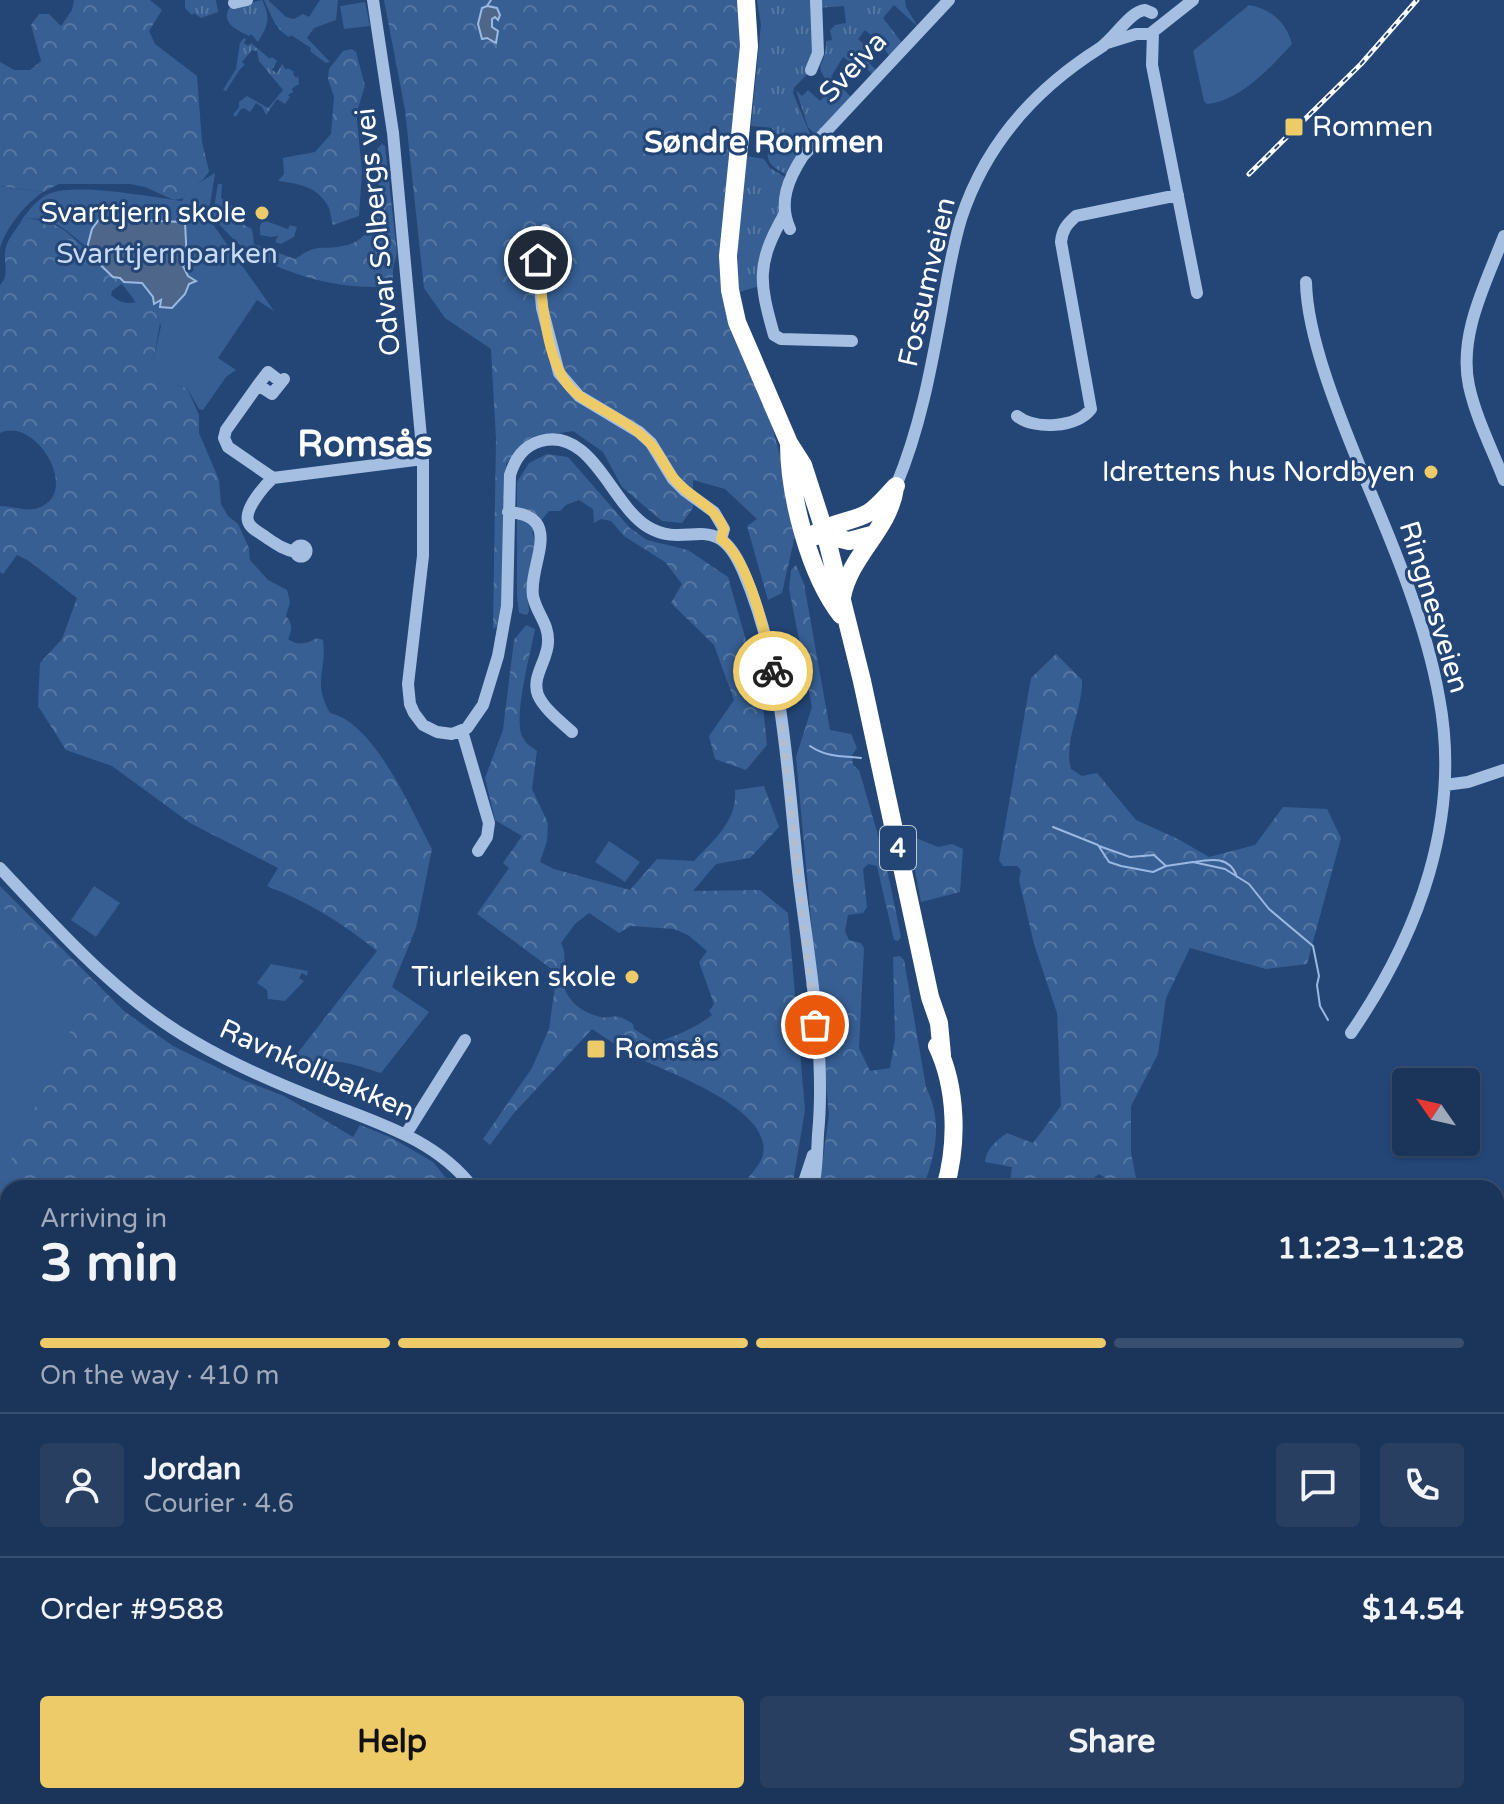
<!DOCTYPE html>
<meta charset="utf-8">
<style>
:root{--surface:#1b3459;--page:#283f62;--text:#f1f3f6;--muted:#a0aaba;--line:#394f6f;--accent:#edcb69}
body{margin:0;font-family:"Varela Round",sans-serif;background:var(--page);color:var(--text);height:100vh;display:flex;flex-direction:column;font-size:30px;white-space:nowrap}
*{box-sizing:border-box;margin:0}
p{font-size:26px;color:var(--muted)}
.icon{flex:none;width:44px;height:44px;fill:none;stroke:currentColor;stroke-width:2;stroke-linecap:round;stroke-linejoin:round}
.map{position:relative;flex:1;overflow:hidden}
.drawer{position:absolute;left:0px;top:1180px;width:1504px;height:624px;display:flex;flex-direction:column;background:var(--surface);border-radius:24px 24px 0 0;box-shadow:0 2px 6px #0004,0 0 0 2px var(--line)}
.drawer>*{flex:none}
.needle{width:52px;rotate:304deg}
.tools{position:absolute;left:1392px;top:1068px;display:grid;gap:16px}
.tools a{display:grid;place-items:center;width:88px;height:88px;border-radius:8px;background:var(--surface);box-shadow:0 2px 6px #0004,0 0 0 2px var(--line);font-size:40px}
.pin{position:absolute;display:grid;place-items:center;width:68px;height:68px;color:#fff;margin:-34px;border:4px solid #fff;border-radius:50%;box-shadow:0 2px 8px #0007}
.courier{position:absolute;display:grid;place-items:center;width:80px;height:80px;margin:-40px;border:6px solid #edcb69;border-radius:50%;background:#fff;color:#222;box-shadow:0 2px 10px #0007}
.summary em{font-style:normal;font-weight:800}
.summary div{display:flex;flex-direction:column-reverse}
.summary{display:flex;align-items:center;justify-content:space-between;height:136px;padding:0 40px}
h1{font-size:52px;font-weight:800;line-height:60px}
.bar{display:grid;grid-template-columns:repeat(4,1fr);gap:12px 8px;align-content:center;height:96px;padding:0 40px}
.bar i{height:10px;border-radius:6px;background:var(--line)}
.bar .on{background:var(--accent)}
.bar p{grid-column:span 4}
.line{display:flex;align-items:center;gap:20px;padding:0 40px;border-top:2px solid var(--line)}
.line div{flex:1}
.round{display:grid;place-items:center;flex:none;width:84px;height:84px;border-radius:8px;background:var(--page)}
.primary-button{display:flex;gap:16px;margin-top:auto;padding:16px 40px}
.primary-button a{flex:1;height:92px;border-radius:8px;background:var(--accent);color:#111;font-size:32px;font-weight:800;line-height:92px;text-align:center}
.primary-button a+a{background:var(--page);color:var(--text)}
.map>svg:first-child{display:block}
</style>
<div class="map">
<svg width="1504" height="1804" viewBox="0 0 1504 1804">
<defs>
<pattern id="grass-tufts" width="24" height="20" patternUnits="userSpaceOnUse" patternTransform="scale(2)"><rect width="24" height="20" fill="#375f94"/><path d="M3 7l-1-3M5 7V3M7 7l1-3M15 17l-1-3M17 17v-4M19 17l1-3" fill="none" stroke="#5577a4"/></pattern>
<pattern id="forest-crowns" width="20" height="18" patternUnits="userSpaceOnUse" patternTransform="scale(2)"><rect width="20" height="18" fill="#375f94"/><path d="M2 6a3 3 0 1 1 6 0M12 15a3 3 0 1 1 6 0" fill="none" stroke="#5577a4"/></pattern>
</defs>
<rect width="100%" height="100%" fill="#244677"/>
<!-- grass -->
<path fill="url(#grass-tufts)" d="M185,0H216L218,12L201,18L194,13L192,15L185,8Z
M262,0C271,18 268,25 258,42L251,34L249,36C237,29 221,24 229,8Z
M264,0H268L286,17L294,19L303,14L309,17L320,0H338L336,20L314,28L307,38L330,62L326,63L310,51L311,48L291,35L289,37C274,28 272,16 264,0Z
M757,0H905L906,7L918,27L894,5L883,18L902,43L890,57L882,45L865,30L858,39L874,54L869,63L877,71L873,75L862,64L858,68L843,57L831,77L851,97L816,135L808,127L796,90L802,96L808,90L820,101L833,88C809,61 827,68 826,41L832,40L830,30L835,25L846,23L844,6L817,8L811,70L794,88L793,93L813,141L789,176C779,170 766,166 768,153L782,154L785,135L772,134V128L751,126L761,25Z
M244,38L246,39L244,43L248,46L251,43L270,59L272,57L277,61L272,70L277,73L282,64L286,70L288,68L294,72L293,74L296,78L298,76L299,84L291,89L293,92L288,95L290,97L285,104L277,99L266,115L262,107L256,103L250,112L244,108L240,110L236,117L233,115L239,107V102L247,96L268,108L283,90L259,61L257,51L252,50L242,62L245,65L240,69L226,91L223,90L236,69L240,43Z
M747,156L764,159L770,168L790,180L763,285L739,292L737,240Z
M8,1767V1796H118L130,1804H0V1771Z"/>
<!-- forest -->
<path fill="url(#forest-crowns)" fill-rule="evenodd" d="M74,0H150L162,10L149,31L155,44L197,76L202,142L209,171C202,185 190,185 184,198L174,200L145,187L131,184H59L43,192L0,186V62L14,70H30L41,61L31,25L39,14H49L61,26L72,10Z
M384,0H741L744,9L724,300L769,415L798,522L782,593L768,600L747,526L757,519L725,489L693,480V508L682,523L662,521L622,487L603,452L573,431L530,438L506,464L502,624L493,629L496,439L491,349L445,318L424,288L405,110Z
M352,49L356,52L365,86L357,111V120L362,172L359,216L333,225C331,219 331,211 328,206C317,186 299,184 278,181L284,174L283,158L315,152L331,134L334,97L328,79L329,69L343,51Z
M382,144L385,146L397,253L393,268V283L388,286C342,291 285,275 246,250C235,242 225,230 215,220L213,214L218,184H222L221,198L237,209L233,219L252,229L254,244L295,259C320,242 317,251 343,246C385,239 380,181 377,149Z
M23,218C52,221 61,225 82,246L86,245C93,263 111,271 124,282L112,291L111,295C124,308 138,302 154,299L161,318L154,356L176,385L187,388L199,415V433L219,480L221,504L228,516L238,524L249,548L250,560L268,580L287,590L290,602L286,616C293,624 292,630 288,639C298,646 307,644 317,638L323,640C327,671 312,682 330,713C375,723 411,810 432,849L416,928L392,987L429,1012L381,1073C340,1060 334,1057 291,1069L293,1059L377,951C342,923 309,902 267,886L278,868L190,823L112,766L66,750L38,706L40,663L62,639L77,598L29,561L17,555L3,574L0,572V506C12,506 27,512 38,508C82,493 36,416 0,433V285C11,273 2,261 6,247C9,236 18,228 23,218Z
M547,454L568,457L630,528L647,540L688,550L728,577L762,697L767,745L746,770L715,759L709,736L734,700L714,645L671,603L682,584L665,562L624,536L611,521L601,519L594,523L593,509L579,500L566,505L560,511H549L532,532L535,541L528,599L529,611L527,615L519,613L517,595V482L529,463Z
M796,565L804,584L830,730L851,734L857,748L852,755L853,765L859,770L885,859L901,937L898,941L894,940L877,866L868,864L863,869L867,907L863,913L848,915L845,931L849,940L861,943L864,948L859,1048L870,1071L890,1068L895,1039L893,957L900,956L904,960L926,1087C943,1122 936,1153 923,1188H819L829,1115L796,757L812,707L789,588L791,570Z
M526,625L535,629C531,652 512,720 523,738C526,744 532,747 537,751L532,789L548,823L547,841L540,862L554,869L630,890L657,859L694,861C714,840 738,820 735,790L764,786L779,827L750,858L716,864L693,891L760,890L788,913L805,1110L792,1188H740C746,1179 758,1168 762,1158C778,1111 670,1073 640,1059C623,1051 608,1039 592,1029L514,1113L490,1145L483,1139L532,1068L549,1029L557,973L477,914L509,868L503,863L522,836L495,820L485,778L503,730L514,640ZM589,913L619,933L631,926L674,929L688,935L707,951L699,962L714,1004L709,1011L712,1015C694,1029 677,1035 656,1043L634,1029L633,1024C613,1010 611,1021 597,1016C582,1012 569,1002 564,987C560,972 569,957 561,943L575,924Z
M1056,654L1082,680C1083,710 1063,740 1071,769L1082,776L1097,773L1136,820L1178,839L1209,857L1255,845L1283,807L1327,809L1341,838L1307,964L1266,969L1190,948L1166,998L1158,1054L1131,1106V1153L1138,1188H1109L1107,1179L1099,1174L1091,1180L1090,1188H1009L1012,1167L985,1162C986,1149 997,1140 1007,1133L1033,1143L1061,1106L1057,1013L1034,944L1019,880L1021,870L1017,866H1003L999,860L1031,678Z
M916,838L938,847L952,844L963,849L960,892L921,902L909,840Z
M0,886L124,1011L173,1046L243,1080L284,1096L353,1137L360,1125L390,1137L433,1162L454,1188H8V1302L0,1312Z
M8,1621V1679L0,1673V1628Z
M132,1796H202L210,1804H145Z"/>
<!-- park -->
<path fill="#375f94" d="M365,2L370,26L344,29L340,6Z
M1249,5C1271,9 1286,22 1292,44C1271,67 1240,101 1207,104L1204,101L1193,51Z
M215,173L210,205L202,218L212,223L274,311L257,300L218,358L236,370L226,377L203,410L199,409L187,388L176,385L163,387L154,356L161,326L154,304L136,303C123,281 77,234 54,223C45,218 33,219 23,218C31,208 38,198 51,193C77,183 153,197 182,201L187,190Z
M0,186L43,192C25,204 6,228 0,248Z
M263,220L288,229L290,225L297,227L294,237L281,244L275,242L278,236L271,237L260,235V226Z
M609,841L640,862L625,882L595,862Z
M94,886L120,903L96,937L71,920Z
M0,904L84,1001L0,1183Z
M271,964L308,971L307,976L302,973L299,978L304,981L285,1001L268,999L267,990L257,983Z"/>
<!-- water -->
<path fill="#4d668a" stroke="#99b9e4" stroke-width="2" d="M487,6L497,8L500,15L498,20L495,17L492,19V27L498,31L496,43L487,38L482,39L478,24L482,8Z
M100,218L121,219L122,222L128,220L185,222L187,263L183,266L188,276L196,281L189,284L185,294L172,308L160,307L161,300L154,304L153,297L142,283L124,282L120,278L113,277L89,254L87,248L92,229Z"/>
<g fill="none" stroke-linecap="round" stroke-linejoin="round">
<!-- stream -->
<path stroke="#99b9e4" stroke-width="2" d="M487,6L491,0
M810,746C826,757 842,756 861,758
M1053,827L1098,845L1109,862L1121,866L1153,872L1166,866L1193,862L1225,869L1249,884L1269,909L1313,946L1319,976L1317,985L1320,1006L1328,1020
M1099,846L1130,857L1154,855L1166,866
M1194,862C1212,859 1230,856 1237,877"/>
<!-- river -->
<path stroke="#4d668a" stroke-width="14" d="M0,1657L8,1664
M151,1796L165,1804"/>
<!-- minor -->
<path stroke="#a5bfe3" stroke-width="12" d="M373,0L393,133L423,459V556L408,684L410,704L414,713L423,725L437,732L452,734L467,728L483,705L498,656L507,606L510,475C515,459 523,446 541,441C592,427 612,506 648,527C688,551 716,507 743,571C785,668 787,777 799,880C809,961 826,1053 818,1134C817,1153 817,1170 813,1188
M234,3L247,0
M1153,32L1152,65L1197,293
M1107,43L1136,34H1150L1193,0
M811,70L818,53L816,0
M784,215C756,264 759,282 774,335L781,339L852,341
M790,229C778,203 788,179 803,156L949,0
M545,230L538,260L542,308L559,373L579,396L639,432L651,443L673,479L685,491L714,512L724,529L721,539
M1504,236C1486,283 1458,335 1469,386C1476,418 1492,449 1504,480
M1306,282C1307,340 1343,425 1365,479C1394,547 1426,624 1439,697C1462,818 1419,934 1351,1033
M258,385L268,372L281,382
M1017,416C1035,430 1076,428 1091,409L1061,242C1062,230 1067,224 1076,216L1178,195
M273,478L228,447L224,438L226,430L258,385L272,394L284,379
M896,486C920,429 931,369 942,309C947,279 952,249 961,219C985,145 1035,89 1100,48C1114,39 1130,11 1145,10L1152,13
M508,512C566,516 528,564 533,596C536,613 549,623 548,642C548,660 531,677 538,695C544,709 561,722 572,732
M295.5 551a5.5 5.5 0 1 1 11 0a5.5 5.5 0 1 1-11 0Z
M296,552C284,550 276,544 267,538C261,533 250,529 248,521C244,509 265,485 273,478L423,459
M462,731L489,823L487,837L478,851
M1445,785L1468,782L1504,770
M0,868C60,932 118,998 195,1042C236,1066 278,1084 322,1101C377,1123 436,1139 473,1188
M406,1134L465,1040
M802,1188L813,1155
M0,1348L8,1350
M1496,1513L1504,1503
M0,1520L8,1525
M469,1796L482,1804
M777,1796L780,1804
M929,1796L945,1804
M1121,1796L1140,1804
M1202,1796L1209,1804
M1456,1796L1457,1804
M334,1804L335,1796
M857,1804L898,1796"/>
<!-- highway -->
<path stroke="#fff" stroke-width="18" d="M746,0L749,46L728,256L730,290L737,322L789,443L803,465L826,536L862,681L930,997L939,1023L942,1055
M789,443C789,494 809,574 841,615
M816,533L849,541L875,534
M817,536C826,523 853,522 868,513C879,506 887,495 896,486
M842,597C850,555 889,530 895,488
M937,1046C957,1088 958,1144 945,1188
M1496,1590L1504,1589
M1496,1603L1504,1612
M549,1804L554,1796
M572,1804L577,1796
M639,1804L643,1796"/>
<!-- rail casing -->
<g stroke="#fff" stroke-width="5">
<path id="rail" d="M1249,174L1361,64L1417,0
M273,1804L278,1796"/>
</g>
<!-- rail -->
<use href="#rail" stroke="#244677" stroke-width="2" stroke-dasharray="6" stroke-linecap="butt"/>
</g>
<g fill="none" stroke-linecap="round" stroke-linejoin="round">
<!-- done -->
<path stroke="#b2becf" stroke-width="8" stroke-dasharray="0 14.4" d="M773,671L783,736L815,1025"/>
<!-- route -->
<path stroke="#edcb69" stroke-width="10" d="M538,260C543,300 544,373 581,397C603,411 629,422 648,441C660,452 665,469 676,481C692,499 715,506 724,529L721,539C750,560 766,636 773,671"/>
</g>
<!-- markers -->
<g fill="#edcb69" stroke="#244677" stroke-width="3">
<rect x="1284" y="117" width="20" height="20" rx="4"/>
<circle cx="262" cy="213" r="8"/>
<circle cx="1431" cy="472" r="8"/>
<circle cx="632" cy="977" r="8"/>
<rect x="586" y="1039" width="20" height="20" rx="4"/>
</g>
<g text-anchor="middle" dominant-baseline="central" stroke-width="6" stroke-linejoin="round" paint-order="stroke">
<!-- shield labels -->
<rect fill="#244677" stroke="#bdc8d6" stroke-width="2" x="880" y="826" width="36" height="44" rx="6"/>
<g font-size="26" font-weight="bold" fill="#fff">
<text x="898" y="848">4</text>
</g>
<!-- street labels -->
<g font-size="28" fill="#fff" stroke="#244677">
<text transform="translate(853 67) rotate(-47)">Sveiva</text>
<text transform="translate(378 232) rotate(-96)">Odvar Solbergs vei</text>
<text transform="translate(927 282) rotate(-77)">Fossumveien</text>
<text transform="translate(1434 607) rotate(73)">Ringnesveien</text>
<text transform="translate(317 1070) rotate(24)">Ravnkollbakken</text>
</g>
<!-- poi labels -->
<g font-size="28" fill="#fff" stroke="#244677" text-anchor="end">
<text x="1312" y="127" text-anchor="start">Rommen</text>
<text x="246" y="213">Svarttjern skole</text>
<text x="1415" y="472">Idrettens hus Nordbyen</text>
<text x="616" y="977">Tiurleiken skole</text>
<text x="614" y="1049" text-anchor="start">Romsås</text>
</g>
<!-- park labels -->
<g font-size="28" fill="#c7daf3" stroke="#244677">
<text x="167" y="254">Svarttjernparken</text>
</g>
<!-- neighbourhood labels -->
<g font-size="30" font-weight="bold" fill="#fff" stroke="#244677">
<text x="764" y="142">Søndre Rommen</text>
</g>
<!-- district labels -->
<g font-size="36" font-weight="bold" fill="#fff" stroke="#244677">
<text x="365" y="444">Romsås</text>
</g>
</g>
</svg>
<div class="tools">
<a><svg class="needle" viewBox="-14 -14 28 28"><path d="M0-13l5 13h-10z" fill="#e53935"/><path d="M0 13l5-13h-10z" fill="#a0aaba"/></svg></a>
</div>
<div class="pin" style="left:815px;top:1025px;background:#ea580c"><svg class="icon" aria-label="bag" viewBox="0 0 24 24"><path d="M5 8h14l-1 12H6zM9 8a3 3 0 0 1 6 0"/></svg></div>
<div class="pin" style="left:538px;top:260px;background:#1f2937"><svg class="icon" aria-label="home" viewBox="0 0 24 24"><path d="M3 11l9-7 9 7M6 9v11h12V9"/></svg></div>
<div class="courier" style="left:773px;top:671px"><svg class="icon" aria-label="bike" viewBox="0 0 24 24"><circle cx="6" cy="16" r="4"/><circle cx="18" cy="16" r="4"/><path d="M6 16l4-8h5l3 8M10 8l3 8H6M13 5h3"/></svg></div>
<section class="drawer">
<div class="summary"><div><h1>3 min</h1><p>Arriving in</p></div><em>11:23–11:28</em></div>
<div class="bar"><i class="on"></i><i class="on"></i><i class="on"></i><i></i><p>On the way · 410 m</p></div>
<div class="line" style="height:144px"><a class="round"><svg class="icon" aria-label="person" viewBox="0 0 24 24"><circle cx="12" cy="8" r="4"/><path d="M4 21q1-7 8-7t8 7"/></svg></a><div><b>Jordan</b><p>Courier · 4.6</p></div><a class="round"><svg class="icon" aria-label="chat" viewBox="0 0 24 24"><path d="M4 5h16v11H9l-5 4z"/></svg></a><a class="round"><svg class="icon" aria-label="phone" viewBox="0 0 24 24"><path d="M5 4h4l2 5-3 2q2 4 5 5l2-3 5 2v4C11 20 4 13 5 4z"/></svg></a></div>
<div class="line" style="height:104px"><div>Order #9588</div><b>$14.54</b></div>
<div class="primary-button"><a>Help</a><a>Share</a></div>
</section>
</div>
